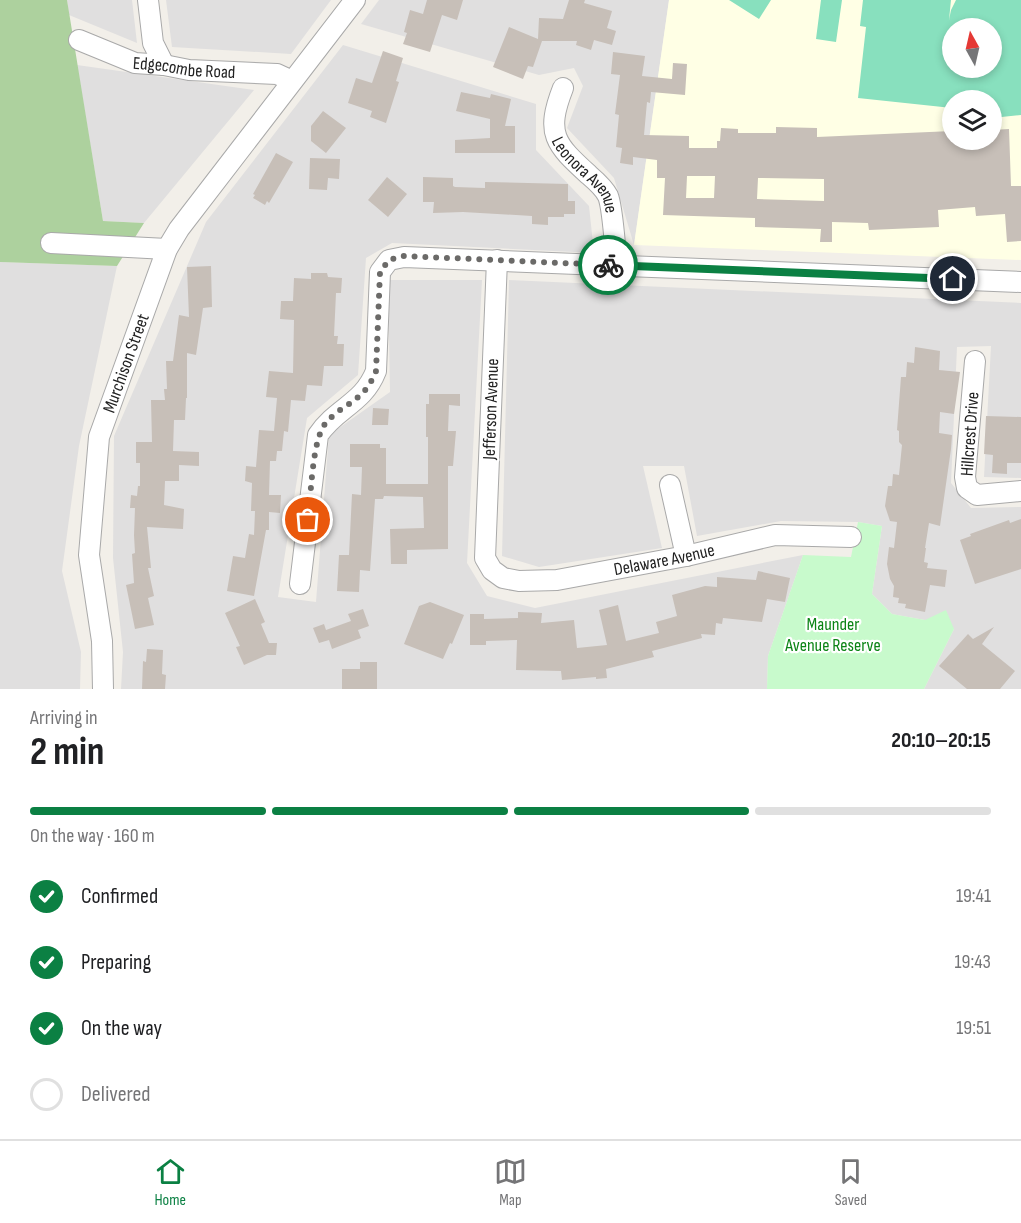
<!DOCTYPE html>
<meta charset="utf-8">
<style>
:root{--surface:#fff;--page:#f2f2f2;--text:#202124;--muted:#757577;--line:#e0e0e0;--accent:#0b8043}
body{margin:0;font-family:"Sofia Sans Condensed",sans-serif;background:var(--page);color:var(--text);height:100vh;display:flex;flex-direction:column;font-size:22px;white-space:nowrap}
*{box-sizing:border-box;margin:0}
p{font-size:20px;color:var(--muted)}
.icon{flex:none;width:33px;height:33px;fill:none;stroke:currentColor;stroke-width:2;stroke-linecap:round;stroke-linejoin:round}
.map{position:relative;height:689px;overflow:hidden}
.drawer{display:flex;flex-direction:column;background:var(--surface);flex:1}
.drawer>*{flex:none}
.needle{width:39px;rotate:352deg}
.controls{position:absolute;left:942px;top:18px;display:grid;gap:12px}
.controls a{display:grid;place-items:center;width:60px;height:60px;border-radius:50%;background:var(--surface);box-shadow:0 3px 9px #0003;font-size:30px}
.pin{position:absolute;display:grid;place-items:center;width:51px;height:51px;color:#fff;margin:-26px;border:3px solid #fff;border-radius:50%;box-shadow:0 2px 6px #0007}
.courier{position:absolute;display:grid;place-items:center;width:60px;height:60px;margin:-30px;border:4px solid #0b8043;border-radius:50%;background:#fff;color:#222;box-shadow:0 2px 8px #0007}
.summary em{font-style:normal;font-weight:700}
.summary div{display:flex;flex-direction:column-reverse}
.summary{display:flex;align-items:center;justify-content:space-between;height:102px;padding:0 30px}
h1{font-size:39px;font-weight:700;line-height:45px}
.bar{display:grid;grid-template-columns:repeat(4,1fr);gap:9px 6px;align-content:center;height:72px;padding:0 30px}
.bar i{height:8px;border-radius:4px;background:var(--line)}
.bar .on{background:var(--accent)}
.bar p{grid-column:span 4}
ol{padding:0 30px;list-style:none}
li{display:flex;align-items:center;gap:18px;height:66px}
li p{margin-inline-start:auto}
li .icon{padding:6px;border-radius:50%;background:var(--accent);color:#fff;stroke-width:4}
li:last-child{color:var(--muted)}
li i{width:33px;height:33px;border:3px solid var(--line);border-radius:50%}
.tab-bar{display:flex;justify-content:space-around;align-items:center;height:84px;border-top:2px solid var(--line);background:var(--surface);font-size:16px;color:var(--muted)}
.tab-bar a{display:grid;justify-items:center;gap:3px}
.tab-bar .on{color:var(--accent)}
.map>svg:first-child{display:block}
</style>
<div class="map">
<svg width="1021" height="689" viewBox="0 0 1021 689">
<rect width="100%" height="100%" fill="#f2efe9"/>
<!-- residential -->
<path fill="#e0dfdf" d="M67,0H132L137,43L69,15Z
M166,0H331L291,54L172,47Z
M379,0H669L634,245L614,178L567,128L583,86L574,68L539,75L361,24Z
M343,45L536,104V150L589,206L594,253L392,243L366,258L358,375L307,418L278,597L316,602L329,435L390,392L388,280H482L467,563L487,596L535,608L803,555L768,656L767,689H121L123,652L113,558L114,436L206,222Z
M77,65L254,90L144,223L103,221Z
M0,262L117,266L79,446L62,571L81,652L80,689H0Z
M509,280L1021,303V478L984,477L991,346L957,347L951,483L971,508L1021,507V689H924L954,629L925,620L892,614L872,594L882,526L858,522L781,521L697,536L684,466H643L662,548L539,567L502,556Z"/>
<!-- education -->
<path fill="#ffffe5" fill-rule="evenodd" d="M669,0H1021V260L634,245ZM952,28H992V68H952ZM952,100H992V140H952Z"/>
<!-- forest -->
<path fill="#add19e" d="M0,0H67L103,221L144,223L117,266L0,262Z"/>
<!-- park -->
<path fill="#c8facc" d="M858,522L882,526L872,594L892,614L925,620L946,610L954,629L924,689H767L768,656L803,555L851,557Z"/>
<!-- pitch -->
<path fill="#88e0be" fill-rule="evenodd" d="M729,0H771L759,19Z
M821,0H842L836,42L816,39Z
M863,0H951L949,20L951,10L956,0H1021V115L992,118V100H952V108L858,98L866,27L860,26ZM952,28H992V68H952Z"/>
<!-- building -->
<path fill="#c7bfb8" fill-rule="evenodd" d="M427,0H463L457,20L442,15L430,52L403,44L407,33L404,32L410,10L423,14Z
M569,0H585L584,3L612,11L607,28L616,31L612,45L594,40L591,50L576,45L577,41H542L533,67L528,66L523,79L493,67L509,27L538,39L539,18L563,19Z
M383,51L403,58L396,81L399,82L386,123L370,117L372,111L348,103L356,78L372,83Z
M613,52L645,56L642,76L672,79L673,63L687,64L685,95L651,92L650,103L647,102L644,135L689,136V148H717V141H720L721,128L738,129V133H776V127L817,128V137L952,131V140H992V130L1009,129L1011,186H1021V241L1007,242L1005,214L976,216L975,207L938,210L939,227L869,230L868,223L832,222V242H820L821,229L755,227V218L663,215L665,178H657V160L633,157V165L620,163L622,148L616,147L619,115L615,114L620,75L611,74ZM687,176H715L714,198H686ZM758,178L824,179V201L757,199Z
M461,92L490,98L491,94L511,99L505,126H515V153H455V140L490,138V119L456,111Z
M323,111L346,128L326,153L311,141V126Z
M276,153L293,162L269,203L267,201L265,205L253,198L255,195L253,194Z
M310,158L340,159L339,179L328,178L327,190L309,189Z
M387,177L407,194L388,217L368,200Z
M423,177L453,178V186L455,187L485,188V182L568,184V201H575V214H564V217H548V225L532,224V216L463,212L433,213L434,202H423Z
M211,266L212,307L203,308L196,355L187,353V398H186L185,420H174L173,451L199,452V466L179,465V481H165L164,505L184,509L183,529L147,527L151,568H148L154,596L148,598L154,625L135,629L126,585L134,583L132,554L135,553L134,535L135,508H130L131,495L137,496L138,486H140V463H136V442H152L151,400H165L164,389H167L166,361H173L179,315L189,317L187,267Z
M311,273H327L328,277L342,278L341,293H336L334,336H338L337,344H344L343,366H324L322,386L307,385L305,401L291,400L288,432L284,431L282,451H277L276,461H270L269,495H281L280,513L269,512V530H266L254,596L227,591L233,556L245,558L249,534L254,535L255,511H251L252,483L245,481L246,466L256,467L259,430L274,431L277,398L266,397L269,371L293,373L294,320L280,319L281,301H293L294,278L311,279Z
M915,347L940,351L939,370L960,372L954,414L940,412L939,433L952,435L951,449L940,526L929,523L925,548H926L924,562L928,563L927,568L947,570L945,587L930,585L925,612L905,608L906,604L898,603L899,598L893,597L894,586L890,579L887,564L889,547L894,548L897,522L890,521L885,506L888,486H892L893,474L899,475L902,445L899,442V431L897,430L901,377H906L907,362L914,363Z
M429,394H460V406L449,405L448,431H456L453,466H448V549L407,550V564H391L390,529L424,528L423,497L384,496L383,499H375L370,571L360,570L359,592L337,591L339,555H349L352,494L361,495L362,467H350V444H380V448H386V484H428V437H426V404H429Z
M373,408L389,409L388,425H372Z
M986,416L1021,417V463H1007V474L992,473L993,455L984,454Z
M1021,519V569L975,584L960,540L971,536L970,534L1009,520L1010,523Z
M758,571L790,578L785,602L767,599L762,622L723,618L722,624L716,623L715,635L701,634L702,638L652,651L654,657L606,669L607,678L596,679V677L562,680L561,671L516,670L517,640L486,641V645H470V614H484V619L518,618V612L542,613L541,623L574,620L577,648L607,645L599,610L618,605L626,641L659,633L656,622L677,616L672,595L705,586L717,587V577L756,580Z
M255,599L265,622L261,624L269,643H277L276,655H267L244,665L236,647L240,646L225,613Z
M430,602L464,615L452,644L450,643L443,659L404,644L419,606Z
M363,609L369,626L358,630L361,638L332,649L329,640L319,643L313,628L324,624L326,630L351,621L348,614Z
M994,627L982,644L1015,671L1000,689H967L939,666L968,634L973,639Z
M147,649L163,650L162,674L166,675L165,689H142L143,661L146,662Z
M360,662H377V689H342V669H360Z"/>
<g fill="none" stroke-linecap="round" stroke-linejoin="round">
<!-- minor casing -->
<g stroke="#a9a9a9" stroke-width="22">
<g id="minor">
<path d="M148,0L153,43L164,65"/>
<path id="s1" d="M79,40L135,63L164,65L189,70L277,74L292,81"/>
<path id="s2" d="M563,88C545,134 555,144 589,175C596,181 604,188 608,196C613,208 615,250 617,265"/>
<path d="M51,243L167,249"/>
<path id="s3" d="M497,260L485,558L492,570L503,578L519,581L557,580L686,556L775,535L851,537"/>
<path d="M975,361L965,477L967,488L977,495L1021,491"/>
<path d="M670,485L686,556"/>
<path d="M300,584L318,435C337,407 363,404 376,371L380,272L389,260L404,257L1021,282"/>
<path id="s4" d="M103,689L102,641L89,555L99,437L167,249L179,229L355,0"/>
</g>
</g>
<!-- minor -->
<use href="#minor" stroke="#fff" stroke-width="20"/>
</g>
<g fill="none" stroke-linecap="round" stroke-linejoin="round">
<!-- done -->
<path stroke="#6b6a68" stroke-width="6" stroke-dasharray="0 10.8" d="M308,520C311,496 312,441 325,424C343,402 363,404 376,371L380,272L389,260L404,256L608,265"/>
<!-- route -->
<path stroke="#0b8043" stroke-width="8" d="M608,265L953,279"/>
</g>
<g text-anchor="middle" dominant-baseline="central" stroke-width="4.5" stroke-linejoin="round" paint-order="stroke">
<!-- street labels -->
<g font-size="18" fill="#222" stroke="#fff">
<text stroke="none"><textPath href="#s1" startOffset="110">Edgecombe Road</textPath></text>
<text stroke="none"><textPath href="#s2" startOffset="99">Leonora Avenue</textPath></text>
<text stroke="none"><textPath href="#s4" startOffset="332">Murchison Street</textPath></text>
<text transform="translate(491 409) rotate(-88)">Jefferson Avenue</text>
<text transform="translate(970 434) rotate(-86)">Hillcrest Drive</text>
<text stroke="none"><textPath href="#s3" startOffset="489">Delaware Avenue</textPath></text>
</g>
<!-- park labels -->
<g font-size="18" fill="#0c8416" stroke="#fff">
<text x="833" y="624">Maunder<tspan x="833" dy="21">Avenue Reserve</tspan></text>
</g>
</g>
</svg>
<div class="controls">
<a><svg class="needle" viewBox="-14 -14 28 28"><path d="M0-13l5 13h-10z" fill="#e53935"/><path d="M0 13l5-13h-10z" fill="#757577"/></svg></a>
<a><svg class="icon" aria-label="layers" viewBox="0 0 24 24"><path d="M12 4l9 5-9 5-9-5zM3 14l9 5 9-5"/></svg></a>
</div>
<div class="pin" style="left:308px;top:520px;background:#ea580c"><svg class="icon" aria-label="bag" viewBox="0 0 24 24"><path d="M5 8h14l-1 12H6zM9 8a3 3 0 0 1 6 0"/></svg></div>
<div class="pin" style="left:953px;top:279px;background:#1f2937"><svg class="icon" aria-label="home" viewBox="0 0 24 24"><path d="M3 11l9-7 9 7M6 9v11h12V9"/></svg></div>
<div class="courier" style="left:608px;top:265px"><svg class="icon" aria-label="bike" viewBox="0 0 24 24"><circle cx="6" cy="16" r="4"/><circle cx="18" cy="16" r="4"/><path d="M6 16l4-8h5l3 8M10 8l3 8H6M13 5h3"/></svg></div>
</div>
<section class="drawer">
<div class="summary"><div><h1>2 min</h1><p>Arriving in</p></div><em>20:10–20:15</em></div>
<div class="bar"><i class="on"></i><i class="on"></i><i class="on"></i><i></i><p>On the way · 160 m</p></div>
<ol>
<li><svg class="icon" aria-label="check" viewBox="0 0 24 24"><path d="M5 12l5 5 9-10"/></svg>Confirmed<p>19:41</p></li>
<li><svg class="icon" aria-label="check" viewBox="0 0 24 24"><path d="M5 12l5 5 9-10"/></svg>Preparing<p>19:43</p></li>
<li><svg class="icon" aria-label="check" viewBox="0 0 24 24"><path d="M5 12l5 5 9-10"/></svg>On the way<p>19:51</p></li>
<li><i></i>Delivered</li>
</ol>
</section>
<nav class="tab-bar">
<a class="on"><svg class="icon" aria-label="home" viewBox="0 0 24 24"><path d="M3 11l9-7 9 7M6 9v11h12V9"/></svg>Home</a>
<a><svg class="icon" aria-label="map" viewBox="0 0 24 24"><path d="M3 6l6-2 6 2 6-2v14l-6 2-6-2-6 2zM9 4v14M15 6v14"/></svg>Map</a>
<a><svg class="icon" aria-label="saved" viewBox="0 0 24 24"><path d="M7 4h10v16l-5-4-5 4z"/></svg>Saved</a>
</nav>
